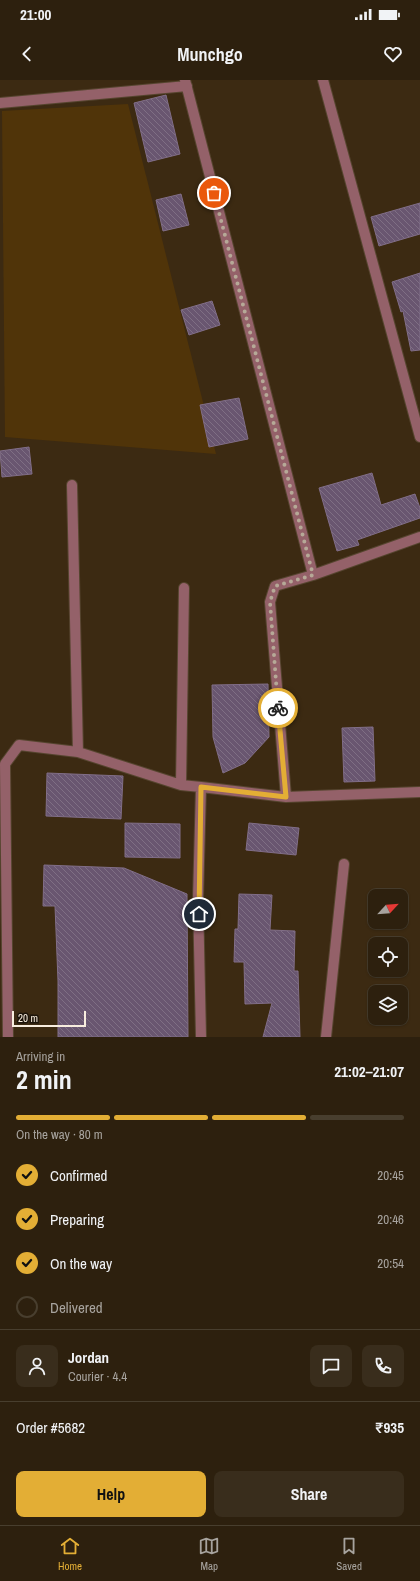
<!DOCTYPE html>
<meta charset="utf-8">
<style>
:root{--surface:#2d200e;--page:#392d1c;--text:#f1f3f6;--muted:#a7a39e;--line:#483e2e;--accent:#e3ae35}
body{margin:0;font-family:"Archivo Narrow",sans-serif;background:var(--page);color:var(--text);height:100vh;display:flex;flex-direction:column;font-size:15px;white-space:nowrap}
*{box-sizing:border-box;margin:0}
p{font-size:13px;color:var(--muted)}
.icon{flex:none;width:22px;height:22px;fill:none;stroke:currentColor;stroke-width:2;stroke-linecap:round;stroke-linejoin:round}
.map{position:relative;height:957px;overflow:hidden}
.details{display:flex;flex-direction:column;background:var(--surface);flex:1}
.details>*{flex:none}
.needle{width:26px;rotate:64deg}
.controls{position:absolute;left:368px;top:809px;display:grid;gap:8px}
.controls a{display:grid;place-items:center;width:40px;height:40px;border-radius:8px;background:var(--surface);box-shadow:0 1px 3px #0004,0 0 0 1px var(--line);font-size:20px}
.scale{position:absolute;left:12px;bottom:10px;width:74px;box-sizing:border-box;padding-left:4px;border:2px solid #f8edde;border-top:0;font-size:11px;line-height:14px;white-space:nowrap;color:#f8edde;-webkit-text-stroke:3px #1c140a;paint-order:stroke}
.pin{position:absolute;display:grid;place-items:center;width:34px;height:34px;color:#fff;margin:-17px;border:2px solid #fff;border-radius:50%;box-shadow:0 1px 4px #0007}
.courier{position:absolute;display:grid;place-items:center;width:40px;height:40px;margin:-20px;border:3px solid #e3ae35;border-radius:50%;background:#fff;color:#222;box-shadow:0 1px 5px #0007}
.summary em{font-style:normal;font-weight:800}
.summary div{display:flex;flex-direction:column-reverse}
.summary{display:flex;align-items:center;justify-content:space-between;height:68px;padding:0 16px}
h1{font-size:26px;font-weight:800;line-height:30px}
.bar{display:grid;grid-template-columns:repeat(4,1fr);gap:6px 4px;align-content:center;height:48px;padding:0 16px}
.bar i{height:5px;border-radius:3px;background:var(--line)}
.bar .selected{background:var(--accent)}
.bar p{grid-column:span 4}
.line{display:flex;align-items:center;gap:10px;padding:0 16px;border-top:1px solid var(--line)}
.line div{flex:1}
.round{display:grid;place-items:center;flex:none;width:42px;height:42px;border-radius:8px;background:var(--page)}
ol{padding:0 16px;list-style:none}
li{display:flex;align-items:center;gap:12px;height:44px}
li p{margin-inline-start:auto}
li .icon{padding:4px;border-radius:50%;background:var(--accent);color:#111;stroke-width:4}
li:last-child{color:var(--muted)}
li i{width:22px;height:22px;border:2px solid var(--line);border-radius:50%}
.cta{display:flex;gap:8px;margin-top:auto;padding:8px 16px}
.cta a{flex:1;height:46px;border-radius:8px;background:var(--accent);color:#111;font-size:16px;font-weight:800;line-height:46px;text-align:center}
.cta a+a{background:var(--page);color:var(--text)}
.status{display:flex;justify-content:space-between;align-items:center;height:28px;padding:0 20px;background:var(--surface);direction:ltr}
.status svg{height:11px;fill:currentColor}
header{display:flex;justify-content:space-between;align-items:center;height:52px;padding:0 16px;background:var(--surface);font-size:18px;font-weight:800}
.dock{display:flex;justify-content:space-around;align-items:center;height:56px;border-top:1px solid var(--line);background:var(--surface);font-size:11px;color:var(--muted)}
.dock a{display:grid;justify-items:center;gap:2px}
.dock .selected{color:var(--accent)}
.map>svg:first-child{display:block}
</style>
<div class="status"><b>21:00</b><svg viewBox="0 0 49 12"><path d="M0 12V9h3v3zM5 12V6h3v6zM10 12V3h3v9zM15 12V0h3v12zM26 1h20v11H26zM47 4h2v5h-2z"/></svg></div>
<header><svg class="icon" aria-label="back" viewBox="0 0 24 24"><path d="M15 5l-7 7 7 7"/></svg>Munchgo<svg class="icon" aria-label="heart" viewBox="0 0 24 24"><path d="M12 20l-8-8c-3-5 5-10 8-4 3-6 11-1 8 4z"/></svg></header>
<div class="map">
<svg width="420" height="957" viewBox="0 0 420 957">
<defs>
<pattern id="building-back-hatch" width="6" height="6" patternUnits="userSpaceOnUse"><rect width="6" height="6" fill="#695670"/><path d="M-1 5l2 2M0 0l6 6M5-1l2 2" fill="none" stroke="#7f6f84"/></pattern>
</defs>
<rect width="100%" height="100%" fill="#3c2a12"/>
<!-- green -->
<path fill="#503409" d="M128,24L216,374L5,357L2,31Z"/>
<!-- building -->
<path fill="url(#building-back-hatch)" stroke="#816e88" d="M166,15L180,74L148,82L134,23Z
M181,114L189,145L163,151L156,120Z
M420,123V154L379,166L371,137Z
M420,193V270L411,271L403,231L401,232L392,202Z
M212,221L220,245L189,255L181,230Z
M239,318L248,359L209,367L200,325Z
M29,367L32,394L2,397L0,371Z
M372,393L381,425L415,414L420,428V438L357,460L359,465L337,471L319,408Z
M268,604L269,657L245,683L223,693L213,657L212,605Z
M373,647L375,701L344,702L342,648Z
M47,693L123,696L121,739L46,736Z
M125,743L180,744V778L125,777Z
M249,743L299,748L296,775L246,770Z
M44,785L124,788L187,814L188,957H58V901L55,826H43Z
M239,814L272,815L270,850L295,851L294,891H298L300,957H263L272,923L245,924L244,882H234L235,849H238Z"/>
<g fill="none" stroke-linecap="round" stroke-linejoin="round">
<!-- minor casing -->
<g stroke="#56452f" stroke-width="12">
<path id="minor" d="M185,0L313,495L420,457
M323,0L420,357
M0,23L187,6
M72,405L78,672
M181,705L184,508
M286,717L270,522L275,506L313,495
M8,957L5,684L19,665L78,672L181,705L201,707
M201,957L198,819L201,707L286,717L420,712
M326,957L344,784"/>
</g>
<!-- minor -->
<use href="#minor" stroke="#946169" stroke-width="10"/>
</g>
<g fill="none" stroke-linecap="round" stroke-linejoin="round">
<!-- done -->
<path stroke="#b6a997" stroke-width="4" stroke-dasharray="0 7.2" d="M214,113L313,495L275,506L270,522L278,628"/>
<!-- route -->
<path stroke="#e3ae35" stroke-width="5" d="M199,834L201,707L286,717L278,628"/>
</g>
</svg>
<div class="controls">
<a><svg class="needle" viewBox="-14 -14 28 28"><path d="M0-13l5 13h-10z" fill="#e53935"/><path d="M0 13l5-13h-10z" fill="#a7a39e"/></svg></a>
<a><svg class="icon" aria-label="locate" viewBox="0 0 24 24"><circle cx="12" cy="12" r="6"/><path d="M12 2v4M12 18v4M2 12h4M18 12h4"/></svg></a>
<a><svg class="icon" aria-label="layers" viewBox="0 0 24 24"><path d="M12 4l9 5-9 5-9-5zM3 14l9 5 9-5"/></svg></a>
</div>
<div class="scale">20 m</div>
<div class="pin" style="left:214px;top:113px;background:#ea580c"><svg class="icon" aria-label="bag" viewBox="0 0 24 24"><path d="M5 8h14l-1 12H6zM9 8a3 3 0 0 1 6 0"/></svg></div>
<div class="pin" style="left:199px;top:834px;background:#1f2937"><svg class="icon" aria-label="home" viewBox="0 0 24 24"><path d="M3 11l9-7 9 7M6 9v11h12V9"/></svg></div>
<div class="courier" style="left:278px;top:628px"><svg class="icon" aria-label="bike" viewBox="0 0 24 24"><circle cx="6" cy="16" r="4"/><circle cx="18" cy="16" r="4"/><path d="M6 16l4-8h5l3 8M10 8l3 8H6M13 5h3"/></svg></div>
</div>
<section class="details">
<div class="summary"><div><h1>2 min</h1><p>Arriving in</p></div><em>21:02–21:07</em></div>
<div class="bar"><i class="selected"></i><i class="selected"></i><i class="selected"></i><i></i><p>On the way · 80 m</p></div>
<ol>
<li><svg class="icon" aria-label="check" viewBox="0 0 24 24"><path d="M5 12l5 5 9-10"/></svg>Confirmed<p>20:45</p></li>
<li><svg class="icon" aria-label="check" viewBox="0 0 24 24"><path d="M5 12l5 5 9-10"/></svg>Preparing<p>20:46</p></li>
<li><svg class="icon" aria-label="check" viewBox="0 0 24 24"><path d="M5 12l5 5 9-10"/></svg>On the way<p>20:54</p></li>
<li><i></i>Delivered</li>
</ol>
<div class="line" style="height:72px"><a class="round"><svg class="icon" aria-label="person" viewBox="0 0 24 24"><circle cx="12" cy="8" r="4"/><path d="M4 21q1-7 8-7t8 7"/></svg></a><div><b>Jordan</b><p>Courier · 4.4</p></div><a class="round"><svg class="icon" aria-label="chat" viewBox="0 0 24 24"><path d="M4 5h16v11H9l-5 4z"/></svg></a><a class="round"><svg class="icon" aria-label="phone" viewBox="0 0 24 24"><path d="M5 4h4l2 5-3 2q2 4 5 5l2-3 5 2v4C11 20 4 13 5 4z"/></svg></a></div>
<div class="line" style="height:52px"><div>Order #5682</div><b>₹935</b></div>
<div class="cta"><a>Help</a><a>Share</a></div>
</section>
<nav class="dock">
<a class="selected"><svg class="icon" aria-label="home" viewBox="0 0 24 24"><path d="M3 11l9-7 9 7M6 9v11h12V9"/></svg>Home</a>
<a><svg class="icon" aria-label="map" viewBox="0 0 24 24"><path d="M3 6l6-2 6 2 6-2v14l-6 2-6-2-6 2zM9 4v14M15 6v14"/></svg>Map</a>
<a><svg class="icon" aria-label="saved" viewBox="0 0 24 24"><path d="M7 4h10v16l-5-4-5 4z"/></svg>Saved</a>
</nav>
